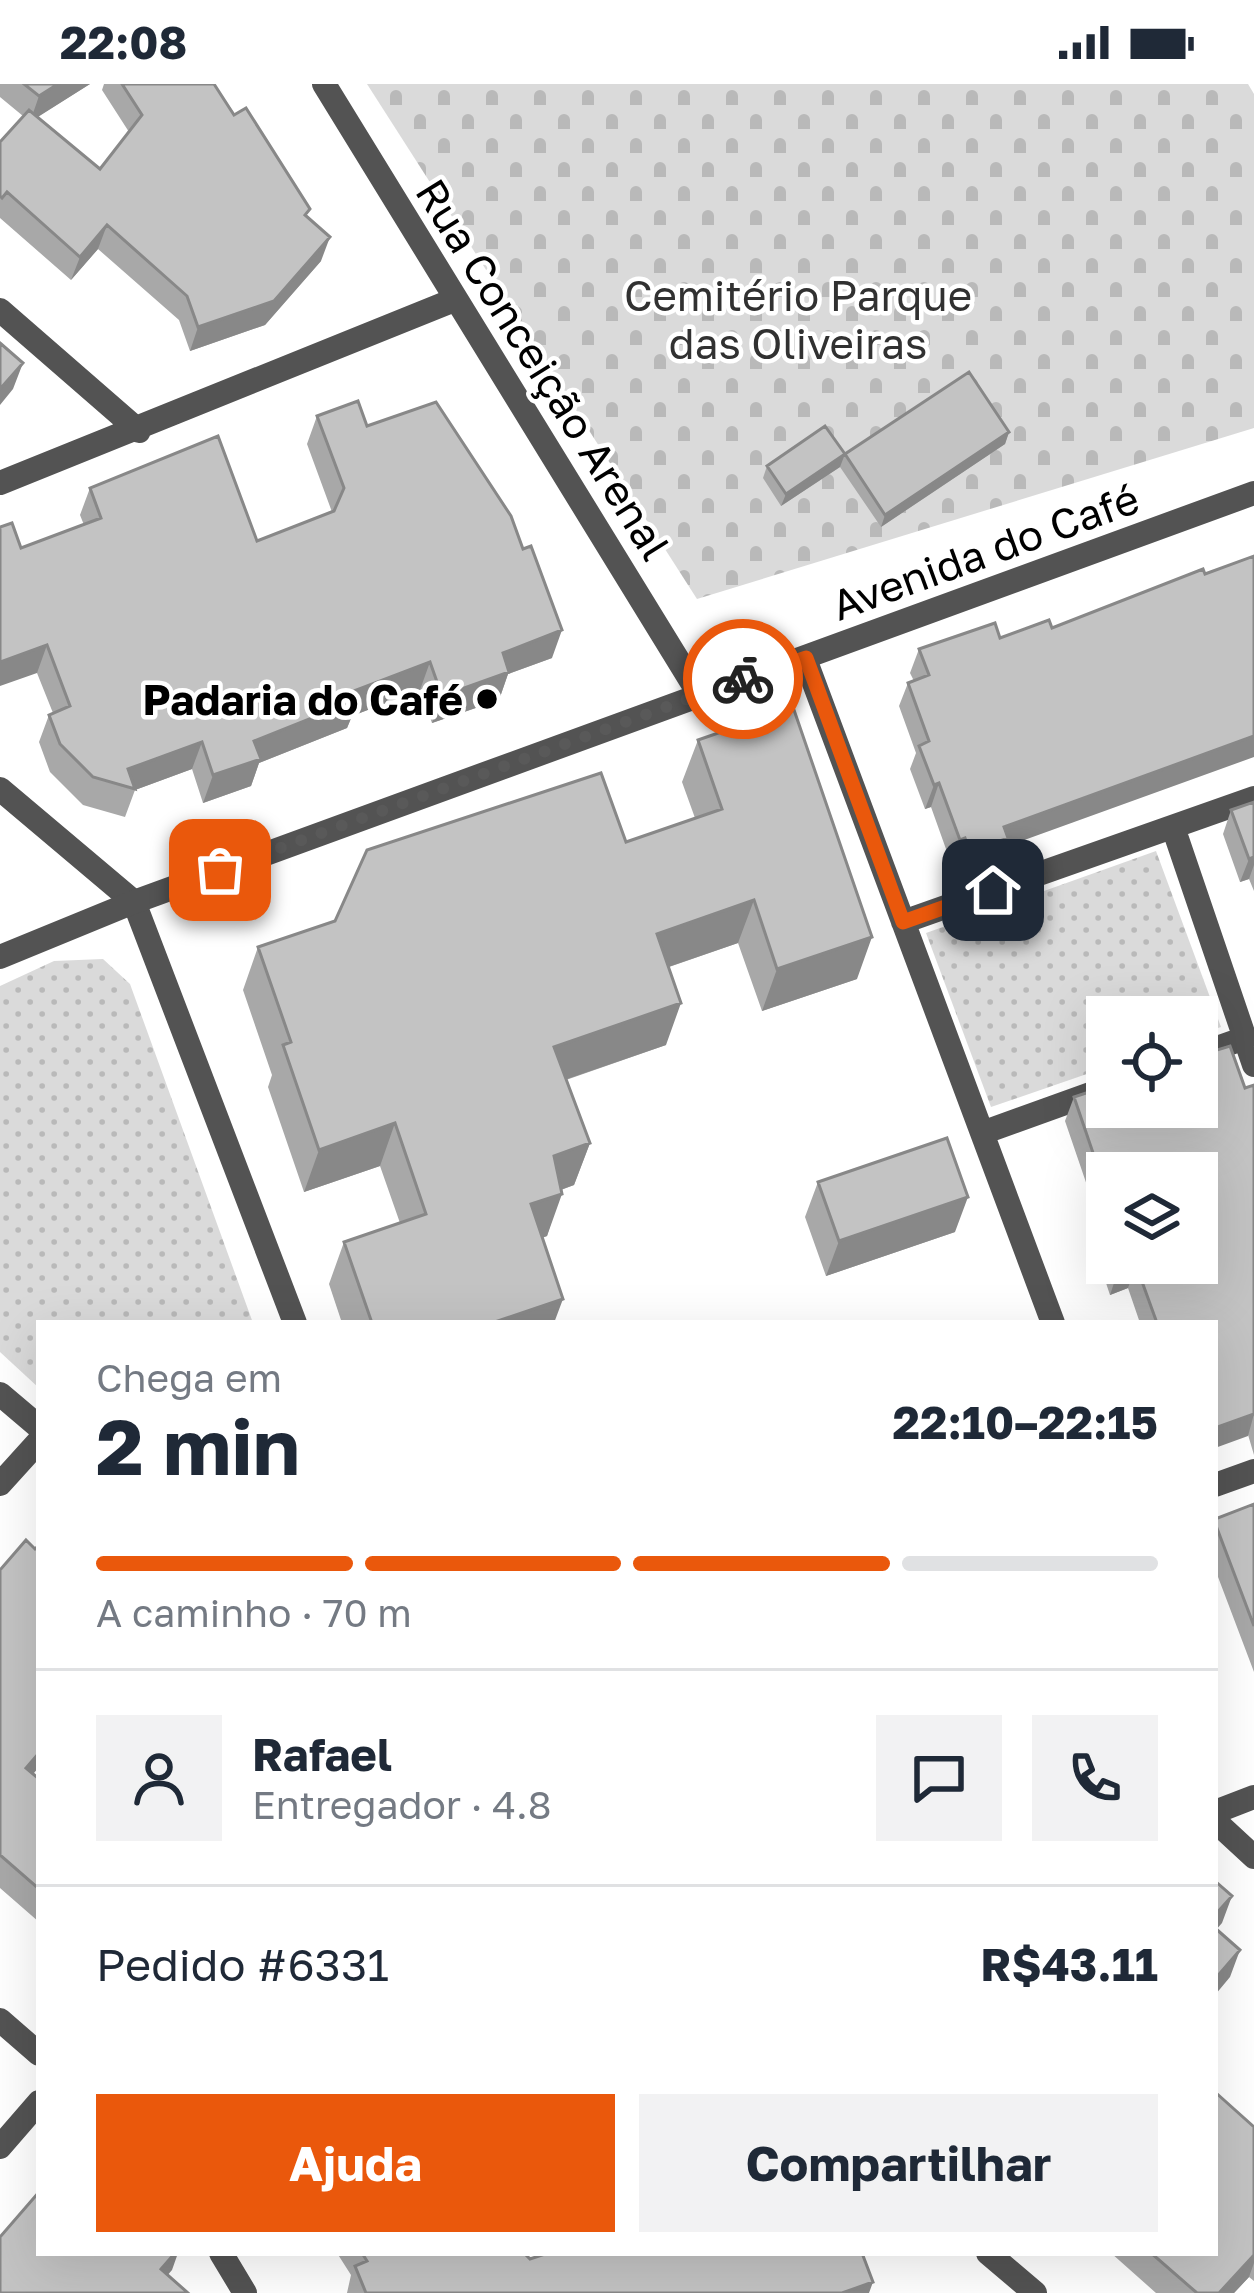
<!DOCTYPE html>
<html lang="pt">
<meta charset="utf-8">
<style>
:root{--surface:#fff;--page:#f2f2f3;--text:#1f2937;--muted:#747a83;--line:#e0e1e3;--accent:#ea580c}
body{margin:0;font-family:"Golos Text",sans-serif;background:var(--page);color:var(--text);height:100vh;display:flex;flex-direction:column;font-size:45px;white-space:nowrap}
*{box-sizing:border-box;margin:0}
p{font-size:39px;color:var(--muted)}
.icon{flex:none;width:66px;height:66px;fill:none;stroke:currentColor;stroke-width:2;stroke-linecap:round;stroke-linejoin:round}
.map{position:relative;flex:1;overflow:hidden}
.details{position:absolute;left:36px;top:1236px;width:1182px;height:936px;display:flex;flex-direction:column;background:var(--surface);border-radius:0px;box-shadow:0 12px 48px #0002}
.details>*{flex:none}
.fabs{position:absolute;left:1086px;top:912px;display:grid;gap:24px}
.fabs a{display:grid;place-items:center;width:132px;height:132px;border-radius:0px;background:var(--surface);box-shadow:0 12px 48px #0002;font-size:60px}
.pin{position:absolute;display:grid;place-items:center;width:102px;height:102px;color:#fff;margin:-51px;border-radius:24px;box-shadow:0 6px 18px #0006}
.courier{position:absolute;display:grid;place-items:center;width:120px;height:120px;margin:-60px;border:9px solid #ea580c;border-radius:50%;background:#fff;color:#222;box-shadow:0 3px 15px #0007}
.head em{font-style:normal;font-weight:700}
.head div{display:flex;flex-direction:column-reverse}
.head{display:flex;align-items:center;justify-content:space-between;height:204px;padding:0 60px}
h1{font-size:78px;font-weight:700;line-height:90px}
.bar{display:grid;grid-template-columns:repeat(4,1fr);gap:18px 12px;align-content:center;height:144px;padding:0 60px}
.bar i{height:15px;border-radius:9px;background:var(--line)}
.bar .selected{background:var(--accent)}
.bar p{grid-column:span 4}
.line{display:flex;align-items:center;gap:30px;padding:0 60px;border-top:3px solid var(--line)}
.line div{flex:1}
.round{display:grid;place-items:center;flex:none;width:126px;height:126px;border-radius:0px;background:var(--page)}
.action{display:flex;gap:24px;margin-top:auto;padding:24px 60px}
.action a{flex:1;height:138px;border-radius:0px;background:var(--accent);color:#fff;font-size:48px;font-weight:700;line-height:138px;text-align:center}
.action a+a{background:var(--page);color:var(--text)}
.status{display:flex;justify-content:space-between;align-items:center;height:84px;padding:0 60px;background:var(--surface);direction:ltr}
.status svg{height:33px;fill:currentColor}
.map>svg:first-child{display:block}
</style>
<div class="status"><b>22:08</b><svg viewBox="0 0 49 12"><path d="M0 12V9h3v3zM5 12V6h3v6zM10 12V3h3v9zM15 12V0h3v12zM26 1h20v11H26zM47 4h2v5h-2z"/></svg></div>
<div class="map">
<svg width="1254" height="2209" viewBox="0 0 1254 2209">
<defs>
<pattern id="cemetery-stones" width="16" height="16" patternUnits="userSpaceOnUse" patternTransform="scale(3)"><rect width="16" height="16" fill="#dadada"/><path d="M2 7V4a2 2 0 0 1 4 0v3zM10 15v-3a2 2 0 0 1 4 0v3z" fill="#b9b9b9"/></pattern>
<pattern id="park-dots" width="8" height="8" patternUnits="userSpaceOnUse" patternTransform="scale(3)"><rect width="8" height="8" fill="#dadada"/><path d="M2 2h.1M6 6h.1" fill="none" stroke="#b9b9b9" stroke-width="1.8" stroke-linecap="round"/></pattern>
</defs>
<rect width="100%" height="100%" fill="#fff"/>
<!-- cemetery -->
<path fill="url(#cemetery-stones)" d="M367,0H1248L1254,10V344L697,515Z"/>
<!-- park -->
<path fill="url(#park-dots)" d="M1156,767L1221,943L1197,951V933H1107V983L991,1023L926,849Z
M103,875L130,900L253,1239H39V1304L0,1268V902L54,877Z"/>
<g fill="none" stroke-linecap="round" stroke-linejoin="round">
<!-- minor -->
<path stroke="#535353" stroke-width="24" d="M324,0L699,610
M0,226L139,347
M0,399L454,216
M805,575L1053,1239
M0,705L134,818L295,1239
M1173,743L1254,981
M903,838L1254,714
M1197,971L1245,954
M982,1049L1107,1004
M0,1400L39,1357
M1215,1401L1254,1387
M1215,1728L1254,1713
M1215,1737L1254,1773
M0,1936L39,1970
M0,2063L39,2018
M221,2169L245,2209"/>
<!-- tertiary -->
<path stroke="#535353" stroke-width="24" d="M0,873L134,818L1254,409
M0,1310L39,1343
M988,2169L1035,2209"/>
</g>
<!-- wall -->
<path fill="#a8a8a8" fill-rule="evenodd" d="M0,0H90L37,33L100,85L129,48L102,6L104,0H214L307,133L321,177L265,241L190,267L179,236L98,165L71,196L0,134V58L23,32L0,13Z
M317,332L367,342L552,574L508,590L499,616L432,639L420,606L352,632L347,644L259,679L251,702L203,719L192,685L135,706L125,733L83,721L50,688L39,658L49,631L53,629L37,589L21,464L84,441L80,431L90,404L257,457L332,428L307,360Z
M1009,348L1005,360L881,443L840,383L781,422L763,394L767,382Z
M919,565L1005,763L999,778L962,791L957,777L951,779L931,723L925,725L910,685L916,669L899,622L908,599L914,597L910,589Z
M698,656L857,895L762,927L738,859L669,883L666,961L566,996L590,1059L574,1101L561,1106L547,1152L542,1154L554,1239H342L329,1200L344,1158L400,1139L380,1082L304,1108L268,1003L272,991L243,906L258,863L626,758L695,734L682,698Z
M1254,718V807L1249,795L1240,798L1223,750L1231,726Z
M1254,1001V1371L1215,1239H1140L1128,1204L1110,1211L1099,1178L1106,1157L1065,1037L1074,1013L1245,1004ZM1107,1089L1197,1179H1107Z
M818,1098L955,1148L826,1192L805,1133Z
M1254,1420V1588L1215,1485V1435Z
M0,1486L39,1683L33,1690L39,1695V1838L0,1804Z
M1254,2043V2197L1249,2193L1234,2209H1156L1111,2169H1215Z
M337,2169H524L530,2175L869,2209H347L351,2191Z"/>
<!-- shaded-wall -->
<path fill="#888" d="M58,0H90L30,38L39,12Z
M107,141L98,165L71,196L80,173Z
M330,153L321,177L265,241L190,267L198,243Z
M23,279L13,305L0,321V305Z
M1009,348L1005,360L881,443L885,431Z
M845,370L840,383L781,422L786,410Z
M562,546L552,574L508,590L499,616L432,639L442,612L503,569Z
M47,561L37,589L0,602V578Z
M430,578L420,606L352,632L347,644L259,679L251,702L203,719L213,691L254,657L354,607Z
M1254,652V673L1005,763L999,778L962,791L970,768L1004,743Z
M202,658L192,685L135,706L128,685Z
M939,699L931,723L925,725L934,701Z
M965,754L957,777L951,779L960,756Z
M1254,773V781L1249,795L1240,798L1249,775Z
M754,816L738,859L642,892L657,850Z
M872,853L857,895L762,927L777,885Z
M681,919L666,961L538,1005L554,963Z
M395,1039L380,1082L304,1108L319,1066Z
M590,1059L574,1101L538,1114L554,1072Z
M562,1110L547,1152L515,1163L531,1120Z
M968,1113L955,1148L826,1192L839,1157Z
M1136,1181L1128,1204L1110,1211L1118,1187Z
M563,1215L554,1239H492Z
M1254,1330L1248,1352L1215,1364V1344Z
M39,1669V1683L17,1708L26,1684Z
M1232,1812L1222,1839L1215,1847V1831Z
M1240,1866L1230,1893L1215,1911V1895Z
M175,2169H178L172,2186L153,2208L161,2185Z
M1254,2171V2179L1249,2193L1234,2209H1219Z
M873,2198L869,2209H842Z"/>
<!-- building -->
<path fill="#c3c3c3" stroke="#888" stroke-width="3" d="M24,0H58L39,12Z
M122,0H214L234,31L246,24L310,125L305,131L330,153L274,217L198,243L187,212L107,141L80,173L7,108L2,114L0,112V58L29,26L100,85L142,31Z
M0,259L23,279L0,305Z
M969,288L1009,348L885,431L845,370Z
M358,317L367,342L436,318L511,432L523,465L531,462L562,546L503,569L509,588L442,612L430,578L354,607L357,616L254,657L261,675L213,691L202,658L128,685L135,705L93,693L60,660L49,631L70,622L47,561L0,578V443L12,439L21,464L101,434L90,404L218,352L257,457L334,427L344,404L317,332Z
M825,342L845,370L786,410L767,382Z
M1254,472V652L1004,743L1008,754L970,768L965,754L960,756L939,699L934,701L919,662L929,657L908,599L929,591L919,565L995,539L1000,554L1049,536L1052,544L1203,485L1205,490Z
M793,623L872,853L777,885L754,816L657,850L681,919L554,963L590,1059L554,1072L562,1110L531,1120L563,1215L492,1239H372L344,1158L426,1130L395,1039L319,1066L283,961L291,958L258,863L335,837L367,766L601,689L626,758L722,725L698,656Z
M1254,718V773L1249,775L1231,726Z
M1230,962L1245,1004L1254,1001V1330L1215,1344V1239H1157L1136,1181L1118,1187L1115,1179H1197V1089H1107V1110L1074,1013L1107,1002V1023H1197V972Z
M947,1054L968,1113L839,1157L818,1098Z
M1254,1420V1542L1215,1439V1435Z
M26,1456L35,1465L39,1461V1669L26,1684L39,1695V1805L0,1771V1486Z
M1215,1797L1232,1812L1215,1831Z
M1215,1844L1240,1866L1215,1895Z
M1215,2008L1254,2043V2171L1219,2209H1197L1151,2169H1215Z
M39,2108V2169H175L161,2185L188,2209H0V2153Z
M362,2169H524L530,2175L548,2169H862L873,2198L842,2209H366L355,2182L367,2177Z"/>
<g fill="none" stroke-linecap="round" stroke-linejoin="round">
<!-- done -->
<path stroke="#595959" stroke-width="12" stroke-dasharray="0 21.6" d="M220,786L743,595"/>
<!-- route -->
<path stroke="#ea580c" stroke-width="15" d="M743,595L806,574L903,838L993,806"/>
</g>
<!-- markers -->
<circle fill="#000" stroke="#fff" stroke-width="4.5" cx="487" cy="615" r="12"/>
<g text-anchor="middle" dominant-baseline="central" stroke-width="9" stroke-linejoin="round" paint-order="stroke">
<!-- park labels -->
<g font-size="42" fill="#313131" stroke="#fff">
<text x="798" y="211">Cemitério Parque<tspan x="798" dy="48">das Oliveiras</tspan></text>
</g>
<!-- street labels -->
<g font-size="42" fill="#000" stroke="#fff">
<text transform="translate(544 285) rotate(58)">Rua Conceição Arenal</text>
<text transform="translate(985 467) rotate(-20)">Avenida do Café</text>
</g>
<!-- poi labels -->
<g font-size="42" font-weight="bold" fill="#000" stroke="#fff" text-anchor="end">
<text x="463" y="615">Padaria do Café</text>
</g>
</g>
</svg>
<div class="fabs">
<a><svg class="icon" aria-label="locate" viewBox="0 0 24 24"><circle cx="12" cy="12" r="6"/><path d="M12 2v4M12 18v4M2 12h4M18 12h4"/></svg></a>
<a><svg class="icon" aria-label="layers" viewBox="0 0 24 24"><path d="M12 4l9 5-9 5-9-5zM3 14l9 5 9-5"/></svg></a>
</div>
<div class="pin" style="left:220px;top:786px;background:#ea580c"><svg class="icon" aria-label="bag" viewBox="0 0 24 24"><path d="M5 8h14l-1 12H6zM9 8a3 3 0 0 1 6 0"/></svg></div>
<div class="pin" style="left:993px;top:806px;background:#1f2937"><svg class="icon" aria-label="home" viewBox="0 0 24 24"><path d="M3 11l9-7 9 7M6 9v11h12V9"/></svg></div>
<div class="courier" style="left:743px;top:595px"><svg class="icon" aria-label="bike" viewBox="0 0 24 24"><circle cx="6" cy="16" r="4"/><circle cx="18" cy="16" r="4"/><path d="M6 16l4-8h5l3 8M10 8l3 8H6M13 5h3"/></svg></div>
<section class="details">
<div class="head"><div><h1>2 min</h1><p>Chega em</p></div><em>22:10–22:15</em></div>
<div class="bar"><i class="selected"></i><i class="selected"></i><i class="selected"></i><i></i><p>A caminho · 70 m</p></div>
<div class="line" style="height:216px"><a class="round"><svg class="icon" aria-label="person" viewBox="0 0 24 24"><circle cx="12" cy="8" r="4"/><path d="M4 21q1-7 8-7t8 7"/></svg></a><div><b>Rafael</b><p>Entregador · 4.8</p></div><a class="round"><svg class="icon" aria-label="chat" viewBox="0 0 24 24"><path d="M4 5h16v11H9l-5 4z"/></svg></a><a class="round"><svg class="icon" aria-label="phone" viewBox="0 0 24 24"><path d="M5 4h4l2 5-3 2q2 4 5 5l2-3 5 2v4C11 20 4 13 5 4z"/></svg></a></div>
<div class="line" style="height:156px"><div>Pedido #6331</div><b>R$43.11</b></div>
<div class="action"><a>Ajuda</a><a>Compartilhar</a></div>
</section>
</div>
